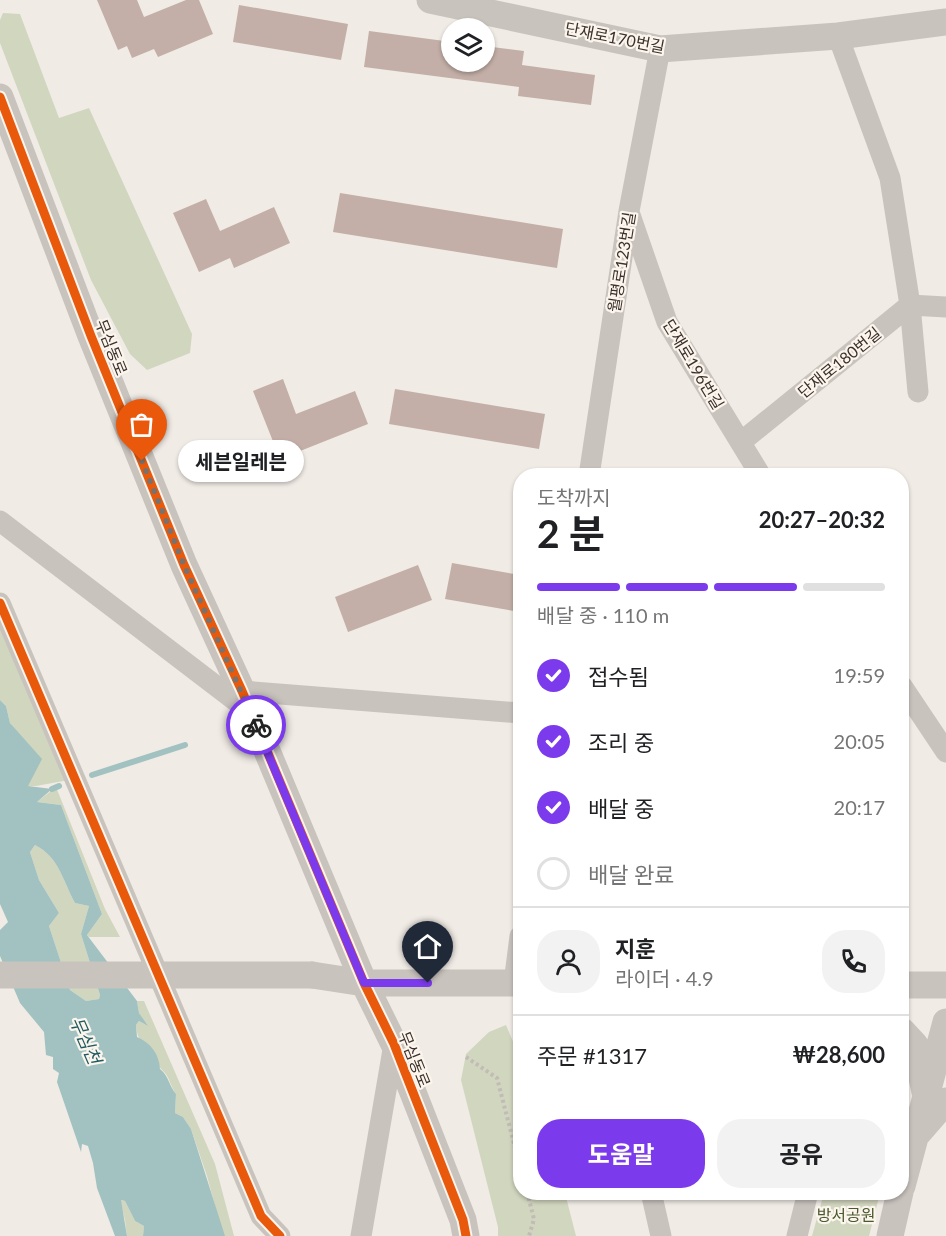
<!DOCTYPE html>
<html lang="ko">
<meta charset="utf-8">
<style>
:root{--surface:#fff;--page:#f2f2f2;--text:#202124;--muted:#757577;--line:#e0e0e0;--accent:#7c3aed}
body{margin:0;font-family:Lato,"Noto Sans KR",sans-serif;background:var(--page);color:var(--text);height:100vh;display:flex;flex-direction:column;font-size:22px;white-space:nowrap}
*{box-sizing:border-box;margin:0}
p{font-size:20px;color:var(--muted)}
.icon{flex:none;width:33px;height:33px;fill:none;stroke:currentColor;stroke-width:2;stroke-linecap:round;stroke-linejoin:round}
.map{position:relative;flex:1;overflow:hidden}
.side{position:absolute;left:513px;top:468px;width:396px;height:732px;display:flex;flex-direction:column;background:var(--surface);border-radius:24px;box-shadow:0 2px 4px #0004}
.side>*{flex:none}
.fabs{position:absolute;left:441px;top:18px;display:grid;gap:12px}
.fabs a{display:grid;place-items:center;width:54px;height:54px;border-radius:50%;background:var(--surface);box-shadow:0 2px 4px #0004;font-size:30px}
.pin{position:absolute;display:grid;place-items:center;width:51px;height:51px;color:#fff;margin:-62px -26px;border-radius:50% 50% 50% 0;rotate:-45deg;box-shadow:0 0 6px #0007}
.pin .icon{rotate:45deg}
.courier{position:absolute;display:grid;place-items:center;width:60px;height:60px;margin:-30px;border:4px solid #7c3aed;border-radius:50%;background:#fff;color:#222;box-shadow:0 2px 8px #0007}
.bubble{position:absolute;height:42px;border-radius:21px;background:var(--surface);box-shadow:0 2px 4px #0004;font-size:20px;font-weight:700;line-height:42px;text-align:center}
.headline em{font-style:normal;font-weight:700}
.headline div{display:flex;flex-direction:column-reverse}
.headline{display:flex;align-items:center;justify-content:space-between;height:102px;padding:0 24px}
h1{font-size:39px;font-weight:700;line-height:45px}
.bar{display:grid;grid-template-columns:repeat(4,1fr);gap:9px 6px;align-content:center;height:72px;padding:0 24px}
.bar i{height:8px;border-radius:4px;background:var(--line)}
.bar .current{background:var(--accent)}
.bar p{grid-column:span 4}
.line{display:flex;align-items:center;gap:15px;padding:0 24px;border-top:2px solid var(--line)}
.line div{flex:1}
.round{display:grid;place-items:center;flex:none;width:63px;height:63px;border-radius:24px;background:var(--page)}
ol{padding:0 24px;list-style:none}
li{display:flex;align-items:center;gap:18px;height:66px}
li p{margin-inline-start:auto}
li .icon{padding:6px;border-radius:50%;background:var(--accent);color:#fff;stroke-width:4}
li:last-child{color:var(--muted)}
li i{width:33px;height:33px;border:3px solid var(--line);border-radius:50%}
.cta{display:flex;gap:12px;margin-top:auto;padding:12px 24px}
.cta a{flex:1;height:69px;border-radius:24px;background:var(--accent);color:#fff;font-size:24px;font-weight:700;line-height:69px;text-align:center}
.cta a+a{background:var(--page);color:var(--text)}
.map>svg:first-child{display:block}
</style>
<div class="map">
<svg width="946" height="1236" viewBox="0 0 946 1236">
<rect width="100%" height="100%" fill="#f0ebe5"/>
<!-- green -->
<path fill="#d1d6bf" d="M3,13L20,14L59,118L89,108L192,334L190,353L147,370L130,354L91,280L0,43V20Z
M0,606L74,779L36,786H28L21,737L10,723L6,706L0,700Z
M56,787L105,909L120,937H89L87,935L102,914L61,805L37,802Z
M35,845C59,857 63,881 75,903L89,906L81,934L100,995L99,999L86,1001L70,990L49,926L59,913L39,880L30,852Z
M137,1001H144L215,1164L234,1236H225L222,1231L207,1176L191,1129L183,1117L175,1113L176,1094C171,1087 169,1077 165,1073C152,1059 137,1044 136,1025L139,1021L146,1025L139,1013Z
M506,1025L520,1058V1192L565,1193L576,1236H498V1227L461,1080L466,1054L489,1032Z
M824,1193H880L869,1236H812Z
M120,1200L125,1201L135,1221L144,1226L143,1236H127L125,1220Z"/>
<!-- water -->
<path fill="#a1c2c1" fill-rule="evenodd" d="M0,700L6,706L10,723L42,759L28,786L52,789L37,802L61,805L102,914L87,935L137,1001L139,1013L148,1026L139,1021L136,1025L137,1037C151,1043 159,1054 160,1069C169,1076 169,1086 176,1094L175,1113L183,1117L191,1129L225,1236H143L144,1226L135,1221L125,1201L121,1200L127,1236H115L97,1188L93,1163L88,1146L82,1144L81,1152L57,1082L59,1073L53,1069V1057L46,1055L44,1032L20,1003L0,956V930L8,922L0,904ZM35,845C59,857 63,881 75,903L89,906L81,934L100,995L99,999L86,1001L70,990L49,926L59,913L39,880L30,852Z"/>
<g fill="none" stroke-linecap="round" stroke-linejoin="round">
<!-- stream -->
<path stroke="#a1c2c1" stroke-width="6" d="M92,775L185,745
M52,789L59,786"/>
</g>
<!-- building -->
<path fill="#c3afa7" d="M97,0H137L144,17L186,0H199L213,34L158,57L154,49L132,58L127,46L118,50Z
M239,5L348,24L341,60L233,42Z
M369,31L452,42V62H484V46L524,51L522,65L595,75L591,105L518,96L519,87L364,67Z
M340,193L563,229L557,268L333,232Z
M206,199L220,231L274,207L290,243L234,268L230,258L199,272L173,213Z
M283,379L296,414L355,391L368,424L280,459L253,391Z
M395,389L545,414L539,449L389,424Z
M452,563L520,575V612L445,599Z
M418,565L432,600L348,632L335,597Z"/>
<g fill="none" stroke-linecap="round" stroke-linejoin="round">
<!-- path -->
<path stroke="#c2bbb6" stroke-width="4" stroke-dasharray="3 3" stroke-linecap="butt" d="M466,1057L497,1078L520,1167
M527,1192L534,1219L529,1236"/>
<!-- minor -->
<path stroke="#c9c3be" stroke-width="21" d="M838,36L890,178L910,305L918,392
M630,215L667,322L761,476
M741,442L910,305L946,307
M589,476L629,211L660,49
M0,521L250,712
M0,603L261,1216L280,1236
M902,686L946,752
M242,691L520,713
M514,983L520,936
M651,1192L661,1236
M361,1236L394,1044
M797,1236L808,1192"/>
<!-- tertiary -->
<path stroke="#c9c3be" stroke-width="27" d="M430,0L660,49L838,36L946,22
M0,97L91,336L184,565L242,691L364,983L394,1044L463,1220L466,1236
M312,975L364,983H520
M902,985H946
M902,1031L915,1045L925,1092
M918,1133L946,1101
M902,1186L946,1022
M890,1236L900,1192"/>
<!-- tertiary-bridge -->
<path stroke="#c9c3be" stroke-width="27" d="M0,975H312"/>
<!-- cycleway casing -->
<g stroke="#fbf5ee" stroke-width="13">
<path id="cycleway" d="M0,97L91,336L184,565L242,691L364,983L394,1044L463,1220L466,1236
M0,603L261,1216L280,1236"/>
</g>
<!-- cycleway -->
<use href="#cycleway" stroke="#e8590c" stroke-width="9"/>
</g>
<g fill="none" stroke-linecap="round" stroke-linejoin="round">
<!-- done -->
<path stroke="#7a716c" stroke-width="6" stroke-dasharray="0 10.8" d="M142,461L184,565L256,725"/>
<!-- route -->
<path stroke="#7c3aed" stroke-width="8" d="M256,725L364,983H428"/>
</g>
<g text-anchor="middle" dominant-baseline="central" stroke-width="4.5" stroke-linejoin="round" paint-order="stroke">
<!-- street labels -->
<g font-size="16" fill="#3b302b" stroke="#fbf5ee">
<text transform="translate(615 37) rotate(11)">단재로170번길</text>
<text transform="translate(621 262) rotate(-81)">월평로123번길</text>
<text transform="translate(112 347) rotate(68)">무심동로</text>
<text transform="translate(839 362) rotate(-39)">단재로180번길</text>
<text transform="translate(694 364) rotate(59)">단재로196번길</text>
<text transform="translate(415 1059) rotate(68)">무심동로</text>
</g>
<!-- park labels -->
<g font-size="16" fill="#4a5a2e" stroke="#fbf5ee">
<text x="846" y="1214">방서공원</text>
</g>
<!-- water labels -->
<g font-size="18" font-style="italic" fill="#1f5a5e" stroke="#fbf5ee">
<text transform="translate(86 1040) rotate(66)">무심천</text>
</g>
</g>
</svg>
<div class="fabs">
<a><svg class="icon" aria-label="layers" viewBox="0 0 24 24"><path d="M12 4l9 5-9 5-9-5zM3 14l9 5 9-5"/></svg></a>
</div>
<div class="pin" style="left:142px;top:461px;background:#ea580c"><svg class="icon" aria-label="bag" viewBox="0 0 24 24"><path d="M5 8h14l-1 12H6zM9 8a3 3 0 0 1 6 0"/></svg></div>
<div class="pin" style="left:428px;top:983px;background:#1f2937"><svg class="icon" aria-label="home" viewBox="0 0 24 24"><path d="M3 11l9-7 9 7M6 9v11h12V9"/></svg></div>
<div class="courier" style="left:256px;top:725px"><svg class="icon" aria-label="bike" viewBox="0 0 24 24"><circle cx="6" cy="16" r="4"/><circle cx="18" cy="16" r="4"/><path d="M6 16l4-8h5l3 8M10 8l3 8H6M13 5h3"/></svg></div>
<div class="bubble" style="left:178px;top:440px;width:126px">세븐일레븐</div>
<section class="side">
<div class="headline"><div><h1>2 분</h1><p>도착까지</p></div><em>20:27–20:32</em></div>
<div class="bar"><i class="current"></i><i class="current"></i><i class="current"></i><i></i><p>배달 중 · 110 m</p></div>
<ol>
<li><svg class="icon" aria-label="check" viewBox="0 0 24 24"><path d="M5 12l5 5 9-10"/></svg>접수됨<p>19:59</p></li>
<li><svg class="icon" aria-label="check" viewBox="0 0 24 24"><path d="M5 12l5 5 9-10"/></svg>조리 중<p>20:05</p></li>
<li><svg class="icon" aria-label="check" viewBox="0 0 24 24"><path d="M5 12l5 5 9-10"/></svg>배달 중<p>20:17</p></li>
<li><i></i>배달 완료</li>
</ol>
<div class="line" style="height:108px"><a class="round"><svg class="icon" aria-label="person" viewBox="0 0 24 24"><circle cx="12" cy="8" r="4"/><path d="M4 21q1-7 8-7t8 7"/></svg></a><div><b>지훈</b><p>라이더 · 4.9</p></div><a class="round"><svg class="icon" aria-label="phone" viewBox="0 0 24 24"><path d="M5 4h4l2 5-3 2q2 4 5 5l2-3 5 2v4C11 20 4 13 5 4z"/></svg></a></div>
<div class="line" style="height:78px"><div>주문 #1317</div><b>₩28,600</b></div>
<div class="cta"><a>도움말</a><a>공유</a></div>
</section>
</div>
